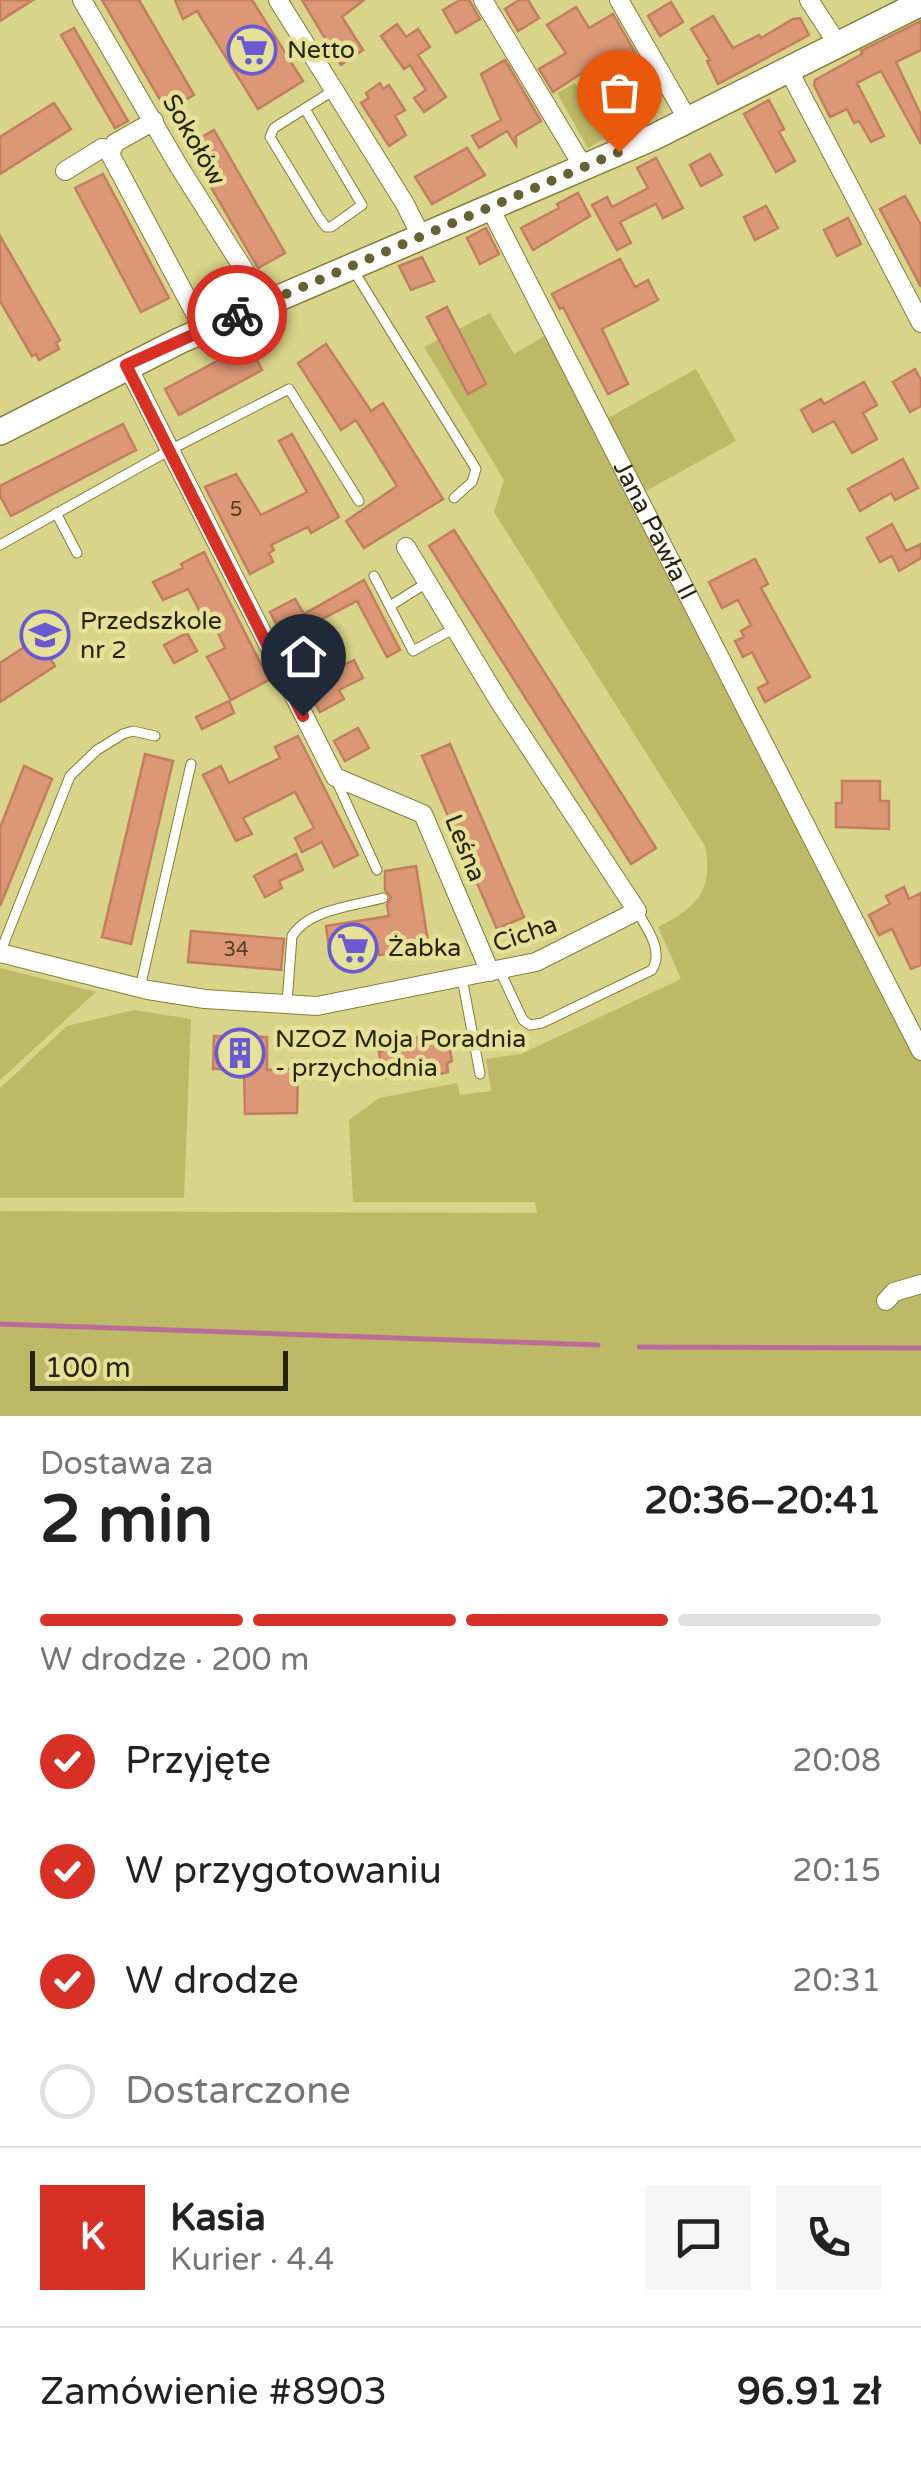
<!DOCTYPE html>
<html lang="pl">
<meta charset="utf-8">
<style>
:root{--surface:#fff;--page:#f6f6f6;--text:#222;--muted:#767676;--line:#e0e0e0;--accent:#d93025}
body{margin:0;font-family:"Varela Round",sans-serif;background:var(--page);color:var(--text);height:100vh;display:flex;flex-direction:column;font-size:38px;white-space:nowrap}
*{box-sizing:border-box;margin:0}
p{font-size:32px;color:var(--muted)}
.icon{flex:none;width:55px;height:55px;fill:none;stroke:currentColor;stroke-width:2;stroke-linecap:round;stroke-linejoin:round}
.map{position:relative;height:1416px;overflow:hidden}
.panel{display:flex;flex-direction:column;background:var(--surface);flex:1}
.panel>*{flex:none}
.scale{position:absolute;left:30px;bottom:25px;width:258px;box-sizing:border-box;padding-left:10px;border:5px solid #262405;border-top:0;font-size:28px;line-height:35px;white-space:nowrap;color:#262405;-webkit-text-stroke:8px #e5e196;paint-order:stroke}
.pin{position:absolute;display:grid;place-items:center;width:85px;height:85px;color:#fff;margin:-102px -42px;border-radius:50% 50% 50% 0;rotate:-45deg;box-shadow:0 0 10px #0007}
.pin .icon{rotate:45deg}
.courier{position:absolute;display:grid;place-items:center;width:100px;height:100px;margin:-50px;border:8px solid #d93025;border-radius:50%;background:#fff;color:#222;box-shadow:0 2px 12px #0007}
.overview em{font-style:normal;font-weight:700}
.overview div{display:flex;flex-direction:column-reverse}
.overview{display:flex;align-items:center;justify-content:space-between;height:170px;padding:0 40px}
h1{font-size:65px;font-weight:700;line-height:75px}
.bar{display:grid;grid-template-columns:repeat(4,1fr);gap:15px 10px;align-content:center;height:120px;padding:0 40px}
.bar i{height:12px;border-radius:8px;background:var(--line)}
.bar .active{background:var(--accent)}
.bar p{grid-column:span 4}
.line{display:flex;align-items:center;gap:25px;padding:0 40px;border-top:2px solid var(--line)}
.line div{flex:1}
.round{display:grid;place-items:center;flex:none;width:105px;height:105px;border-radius:0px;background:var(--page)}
ol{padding:0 40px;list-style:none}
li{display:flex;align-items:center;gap:30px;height:110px}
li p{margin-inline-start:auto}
li .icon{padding:10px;border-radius:50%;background:var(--accent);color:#fff;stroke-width:4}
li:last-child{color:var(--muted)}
li i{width:55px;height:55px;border:5px solid var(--line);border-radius:50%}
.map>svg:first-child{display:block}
</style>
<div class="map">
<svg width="921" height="1416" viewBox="0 0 921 1416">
<rect width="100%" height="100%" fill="#d8d489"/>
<!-- green -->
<path fill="#beb966" d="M575,83L607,137L588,148L557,93Z
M490,313L514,354L560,327L608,418L696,369L736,441L646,491L921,1041V1416H0V1211L537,1213L535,1202H353L349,1120L379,1098L457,1083L460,1095L491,1091L486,1059L521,1054L681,979L658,927C696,908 714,891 705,846L494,512L504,480L424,347Z
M0,968L96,992L0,1080Z
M134,1010L191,1019L184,1198H0V1088L67,1026Z"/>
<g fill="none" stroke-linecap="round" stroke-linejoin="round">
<!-- stream -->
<path stroke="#bb6b99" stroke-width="5" d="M0,1324L598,1345
M639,1347L921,1348"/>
</g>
<!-- building -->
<path fill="#dc9777" stroke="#c27e5f" stroke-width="2.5" d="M0,0H33L0,21Z
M102,0H139L194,95L166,110Z
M175,0H252L303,81L258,109L197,11L183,19Z
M302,0H364L342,17L363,50L341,65Z
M460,0H469L480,19L456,33L443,10Z
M519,0H528L539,18L518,31L505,9Z
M671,2L683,22L660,36L648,16Z
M576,7L589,28L613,14L637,56L611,71L627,95L641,92L654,115L607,140L594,118L602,114L594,101L609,92L594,65L553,92L539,69L566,53L547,25Z
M713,16L733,48L759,35L761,38L793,19L800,18L809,35L718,84L707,61L710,60L691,29Z
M921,21V50L896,62L921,115V144L881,71L857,83L884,136L871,142L859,121L854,123L847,109L830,117L814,85L815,80L862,54L861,51Z
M397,24L406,37L418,29L430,47L418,55L446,97L424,112L414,98L426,90L410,65L404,69L381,36Z
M74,28L128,121L115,128L61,35Z
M505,60L541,121L516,136V145L507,131L479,148L472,136L501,120L481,74Z
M380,83L383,89L389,85L405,110L395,116L406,135L389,146L361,103L369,98L366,93Z
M769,100L784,129L779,132L795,161L776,172L744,114Z
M54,103L71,129L0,174V137Z
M214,130L285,253L258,268L187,146Z
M467,148L485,175L432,204L415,177Z
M710,154L722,175L701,186L690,165Z
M656,158L683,208L663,218L656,204L620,222L631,243L617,250L592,205L607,197L612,207L648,188L637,168Z
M103,174L169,298L141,312L75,188Z
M578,193L590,216L533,250L521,228L559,208L557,204Z
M905,196L921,225V287L880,209Z
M766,206L778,228L755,240L744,217Z
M848,218L861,244L837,256L824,230Z
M486,228L499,254L480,264L467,238Z
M0,236L60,340L56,343L59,349L39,360L36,354L32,356L0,301Z
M422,257L434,281L411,290L399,266Z
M620,259L635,287L648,280L658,300L602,329L628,384L608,394L563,307L560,309L552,294Z
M447,307L486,384L468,394L427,317Z
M249,344L262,370L179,415L165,389Z
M326,344L371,411L383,403L443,499L364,548L346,521L397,486L356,420L341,430L298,363Z
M915,369L921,380V406L910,412L893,382Z
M864,382L877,405L863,413L877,439L852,453L834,421L813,432L801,410L821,399L824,404Z
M123,424L136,450L11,516L0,496V486Z
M292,434L339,517L311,533L308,527L271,545L274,550L269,553L273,562L250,574L205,487L236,474L261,515L307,492L279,441Z
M903,459L918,488L895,500L891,493L860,511L848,489Z
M892,524L906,551L921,544V558L899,571L892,556L880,562L867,538Z
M454,530L656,848L631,864L429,546Z
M204,552L269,680L231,700L207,657L225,648L212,620L206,623L188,589L163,600L153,582L183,568L181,564Z
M755,559L768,584L761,588L810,677L765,702L758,688L768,683L752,652L743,657L735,641L744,637L741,631L751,625L738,600L722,608L709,582Z
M364,580L400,650L387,657L357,601L284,639L270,612L295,599L304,614Z
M187,633L197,651L174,663L164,645Z
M38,638L55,666L0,702V663Z
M354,660L363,678L339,690L344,699L320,712L300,676L324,662L329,671Z
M229,701L234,713L202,729L196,717Z
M358,728L369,748L345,761L334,741Z
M298,736L358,855L334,867L322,842L302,852L295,838L314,828L295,792L243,818L252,834L236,841L203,775L221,766L229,783L280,758L275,747Z
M450,744L524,917L497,929L422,756Z
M145,754L173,761L131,944L102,937Z
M24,766L52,779L0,906V828Z
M842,781H880V801H889V829L836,827V803H842Z
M296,854L303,870L279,881L282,888L265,897L254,876Z
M416,866L429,948L379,955L378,948L330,955L326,926L389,916L387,905L391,897L385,890V871Z
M904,887L909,899L921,893V965L911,969L892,929L879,935L869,915L890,904L886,896Z
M191,931L284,939L281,970L188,962Z
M442,1034L445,1046L449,1045L452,1061L447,1063L448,1072L419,1079L418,1072L383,1078L379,1052L414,1045L412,1038Z
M214,1036L267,1037V1070L298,1068L297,1113L245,1114L244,1069H213Z"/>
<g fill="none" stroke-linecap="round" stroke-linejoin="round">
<!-- lane casing -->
<g stroke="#847f36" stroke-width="11">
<path id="lane" d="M305,109L362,205L331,227H326L320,219L270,137L274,128L334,90
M352,268L476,469L472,482L454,498
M56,513L77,553
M0,545L170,450L289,389L359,501
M374,576L413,651L455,628
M390,606L428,582
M336,780L377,870
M0,953L70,776L97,750L123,734L133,731L155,736
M500,971L523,1020L530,1025L542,1023L652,970C664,950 647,929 637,911
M462,978L480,1074
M140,988L191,764
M287,1003L292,936C309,909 354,906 383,898"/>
</g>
<!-- street casing -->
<g stroke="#847f36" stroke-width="20">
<g id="street">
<path d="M82,0L178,165L265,303"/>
<path d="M278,0L405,204L421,236"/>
<path d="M483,0L584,168"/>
<path d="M619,0L688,120"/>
<path d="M809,0L839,46"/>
<path d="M789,71L921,323"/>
<path d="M154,121L115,143L110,154L197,317"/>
<path d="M65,171L102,148L110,149"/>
<path id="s1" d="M490,208L921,1051"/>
<path d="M127,365L335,777L423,814L490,972"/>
<path d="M0,953L148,990L205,999L317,1006L536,962L637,911L499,701L406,547"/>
<path d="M886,1301L894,1292L921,1284"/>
</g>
</g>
<!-- secondary casing -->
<g stroke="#847f36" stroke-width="28">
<path id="secondary" d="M0,432L181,340L654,137L921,3"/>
</g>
<!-- lane -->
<use href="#lane" stroke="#fff" stroke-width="9"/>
<!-- street -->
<use href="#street" stroke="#fff" stroke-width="18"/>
<!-- secondary -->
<use href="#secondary" stroke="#fff" stroke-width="25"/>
</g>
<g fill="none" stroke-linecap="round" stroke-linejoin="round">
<!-- done -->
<path stroke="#646233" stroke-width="10" stroke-dasharray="0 18" d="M237,315L619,152"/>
<!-- route -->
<path stroke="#d93025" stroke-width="12" d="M237,315L126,365L303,716"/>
</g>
<!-- icons -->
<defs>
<g id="supermarket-ring" transform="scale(2.5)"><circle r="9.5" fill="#e5e196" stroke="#6b59d3" stroke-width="1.5"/><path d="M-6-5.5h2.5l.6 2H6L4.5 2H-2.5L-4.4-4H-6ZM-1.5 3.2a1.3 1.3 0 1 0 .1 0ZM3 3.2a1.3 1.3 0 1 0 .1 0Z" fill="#6b59d3"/></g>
<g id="school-ring" transform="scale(2.5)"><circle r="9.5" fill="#e5e196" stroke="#6b59d3" stroke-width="1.5"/><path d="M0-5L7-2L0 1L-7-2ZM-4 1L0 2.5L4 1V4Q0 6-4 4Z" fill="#6b59d3"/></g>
<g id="building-ring" transform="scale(2.5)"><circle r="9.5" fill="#e5e196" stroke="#6b59d3" stroke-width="1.5"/><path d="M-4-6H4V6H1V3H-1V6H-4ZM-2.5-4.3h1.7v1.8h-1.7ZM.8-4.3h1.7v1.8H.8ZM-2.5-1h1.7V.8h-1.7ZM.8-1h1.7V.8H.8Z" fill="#6b59d3"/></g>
</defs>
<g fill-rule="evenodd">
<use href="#supermarket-ring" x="252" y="50"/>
<use href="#school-ring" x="45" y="635"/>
<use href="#supermarket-ring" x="353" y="948"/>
<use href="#building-ring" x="240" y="1053"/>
</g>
<g text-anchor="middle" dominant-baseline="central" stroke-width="9" stroke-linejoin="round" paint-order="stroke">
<!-- number labels -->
<g font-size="20" fill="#544122">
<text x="236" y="510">5</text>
<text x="236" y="950">34</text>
</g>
<!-- poi labels -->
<g font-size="25" fill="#262405" stroke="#e5e196" text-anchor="start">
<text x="287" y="50">Netto</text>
<text x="80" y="621">Przedszkole<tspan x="80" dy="29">nr 2</tspan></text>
<text x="388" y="948">Żabka</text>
<text x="275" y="1039">NZOZ Moja Poradnia<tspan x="275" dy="29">- przychodnia</tspan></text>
</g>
<!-- street labels -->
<g font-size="25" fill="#262405" stroke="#e5e196">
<text transform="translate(194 140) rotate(60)">Sokołów</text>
<text stroke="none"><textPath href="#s1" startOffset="362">Jana Pawła II</textPath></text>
<text transform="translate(465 848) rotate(68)">Leśna</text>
<text transform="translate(525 934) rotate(-19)">Cicha</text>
</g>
</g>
</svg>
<div class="scale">100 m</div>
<div class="pin" style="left:619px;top:152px;background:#ea580c"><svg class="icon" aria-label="bag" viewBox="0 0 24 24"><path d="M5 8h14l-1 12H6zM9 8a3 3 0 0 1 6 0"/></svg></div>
<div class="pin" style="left:303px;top:716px;background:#1f2937"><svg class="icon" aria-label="home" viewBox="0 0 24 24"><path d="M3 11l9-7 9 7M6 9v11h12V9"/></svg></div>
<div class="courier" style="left:237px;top:315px"><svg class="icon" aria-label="bike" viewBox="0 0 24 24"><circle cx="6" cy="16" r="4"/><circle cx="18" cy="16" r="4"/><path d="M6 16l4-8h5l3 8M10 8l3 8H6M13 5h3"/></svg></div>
</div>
<section class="panel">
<div class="overview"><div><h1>2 min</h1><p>Dostawa za</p></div><em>20:36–20:41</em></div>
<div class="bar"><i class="active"></i><i class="active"></i><i class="active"></i><i></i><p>W drodze · 200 m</p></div>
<ol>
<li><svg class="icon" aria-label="check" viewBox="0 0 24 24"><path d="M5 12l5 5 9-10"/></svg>Przyjęte<p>20:08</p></li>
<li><svg class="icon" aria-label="check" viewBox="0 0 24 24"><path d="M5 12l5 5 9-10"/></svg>W przygotowaniu<p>20:15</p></li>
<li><svg class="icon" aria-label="check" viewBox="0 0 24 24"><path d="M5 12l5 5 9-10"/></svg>W drodze<p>20:31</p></li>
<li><i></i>Dostarczone</li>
</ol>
<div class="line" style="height:180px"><b class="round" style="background:var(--accent);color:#fff">K</b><div><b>Kasia</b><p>Kurier · 4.4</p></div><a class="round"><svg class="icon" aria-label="chat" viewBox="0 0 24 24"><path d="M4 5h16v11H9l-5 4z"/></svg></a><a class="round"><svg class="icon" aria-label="phone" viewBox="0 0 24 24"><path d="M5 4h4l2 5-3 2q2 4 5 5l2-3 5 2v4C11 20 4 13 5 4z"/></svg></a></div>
<div class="line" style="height:130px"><div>Zamówienie #8903</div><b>96.91 zł</b></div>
</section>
